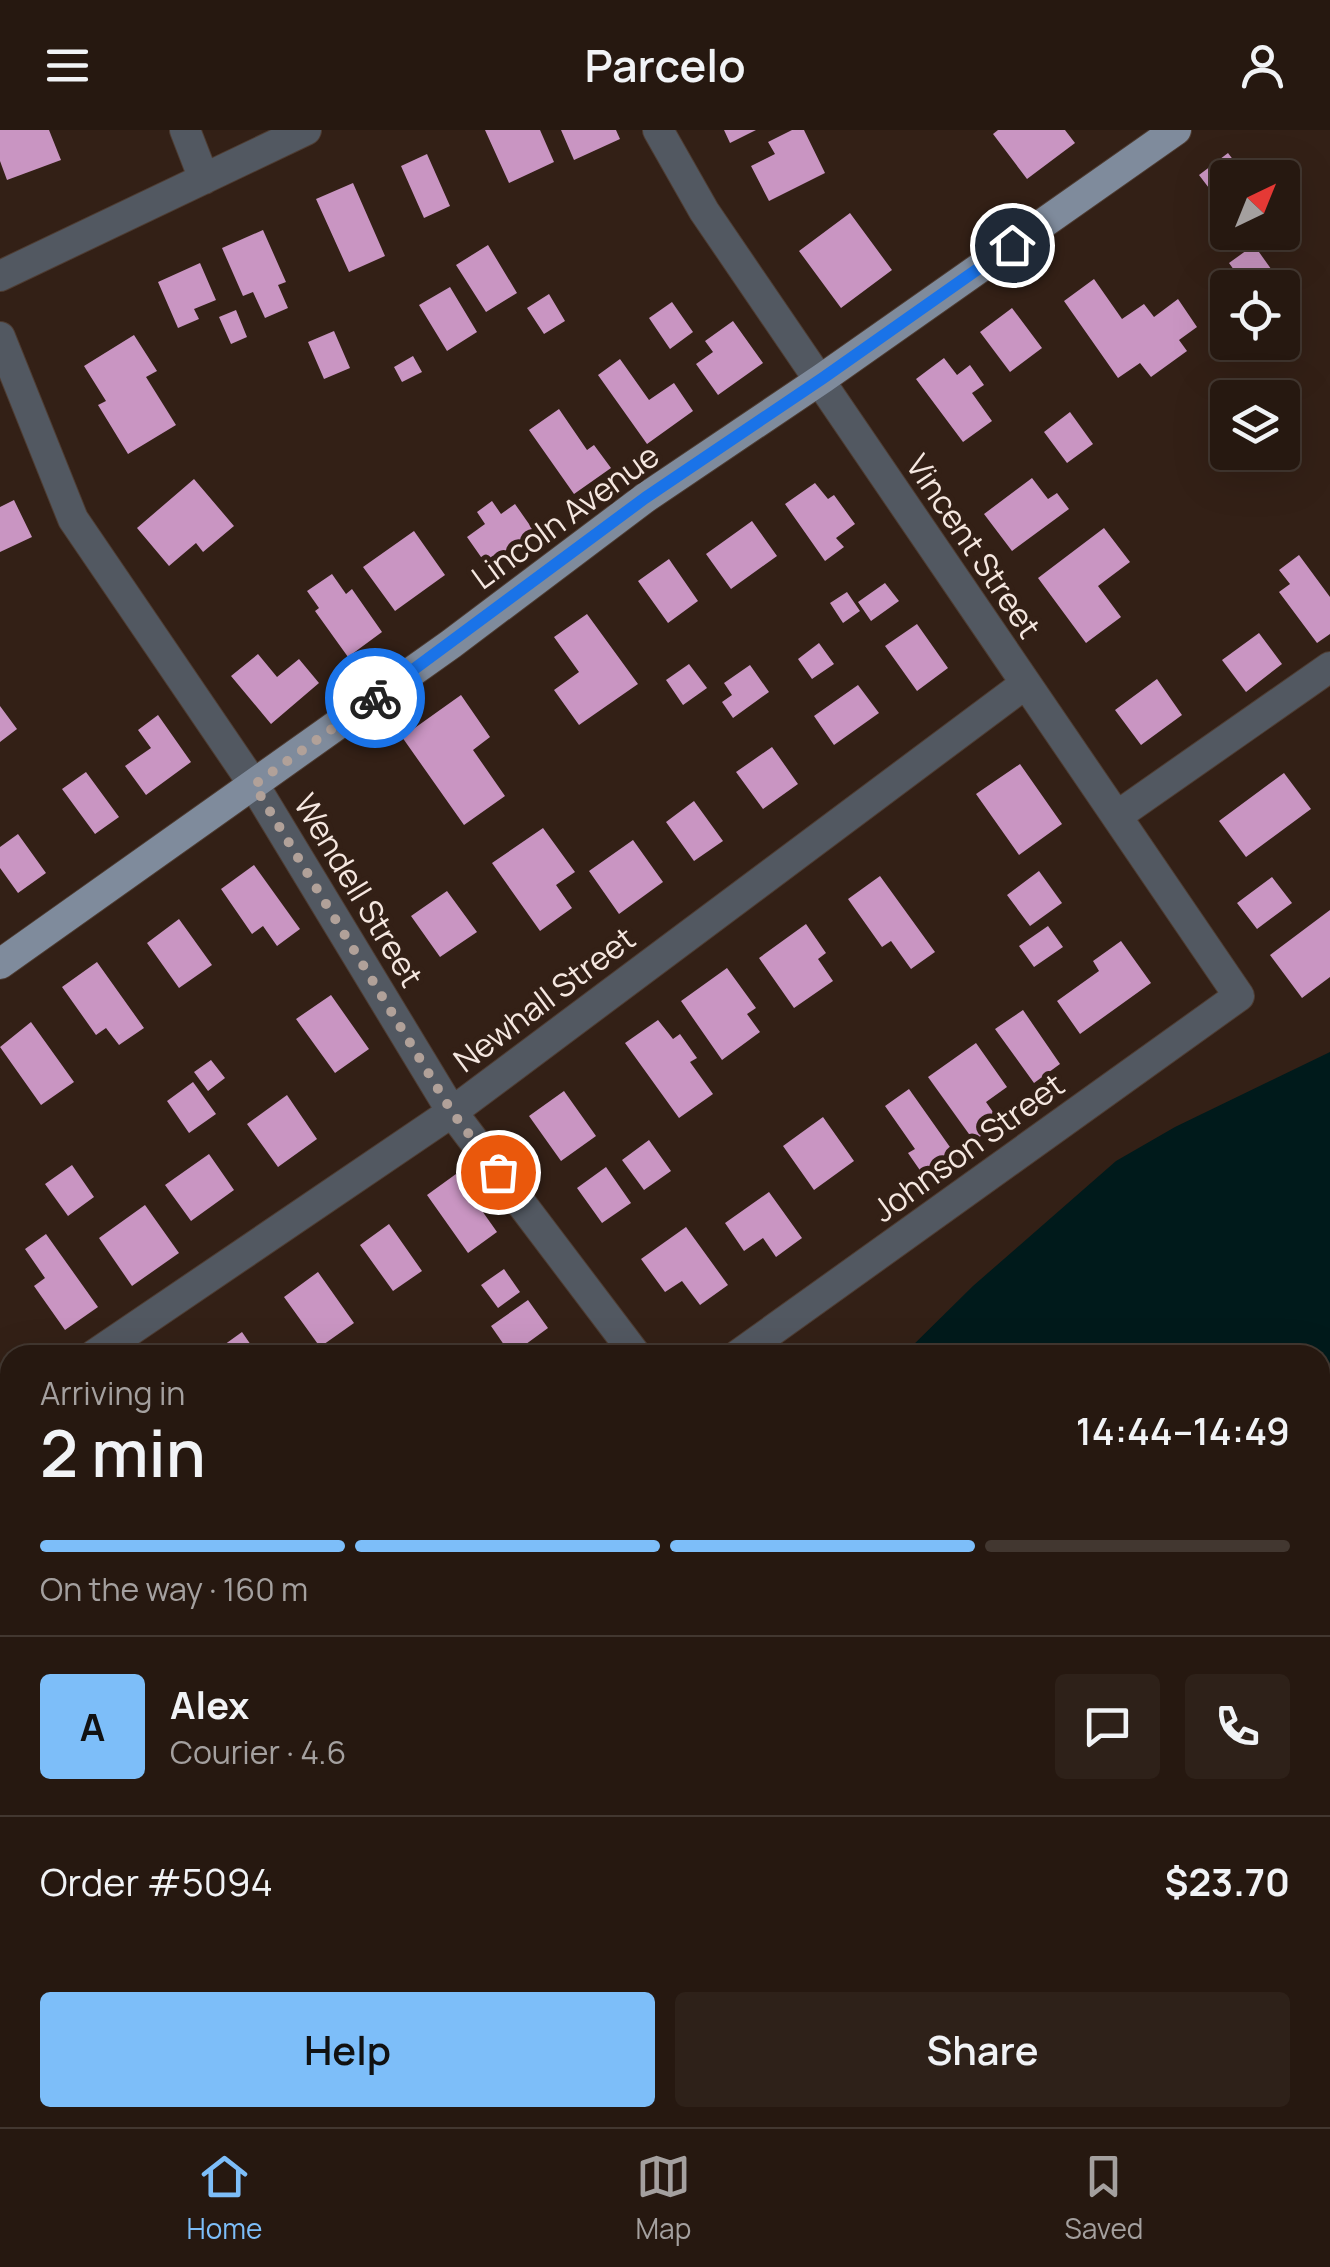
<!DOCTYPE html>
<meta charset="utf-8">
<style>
:root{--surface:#261810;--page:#2e2119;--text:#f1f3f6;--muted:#a4a09f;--line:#423730;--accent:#7dbef9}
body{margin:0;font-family:Manrope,sans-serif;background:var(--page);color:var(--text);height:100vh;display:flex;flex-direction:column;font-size:38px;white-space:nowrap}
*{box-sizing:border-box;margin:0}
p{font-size:32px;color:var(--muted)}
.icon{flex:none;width:55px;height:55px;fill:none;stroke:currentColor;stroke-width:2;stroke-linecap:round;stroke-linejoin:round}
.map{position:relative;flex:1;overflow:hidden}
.sheet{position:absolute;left:0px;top:1215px;width:1330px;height:782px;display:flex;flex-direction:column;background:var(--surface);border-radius:30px 30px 0 0;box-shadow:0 10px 40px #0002,0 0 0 2px var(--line)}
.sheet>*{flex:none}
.needle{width:65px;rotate:43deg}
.fabs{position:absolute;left:1210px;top:30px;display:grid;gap:20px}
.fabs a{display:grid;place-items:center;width:90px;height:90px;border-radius:10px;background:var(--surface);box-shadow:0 10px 40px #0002,0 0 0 2px var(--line);font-size:50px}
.pin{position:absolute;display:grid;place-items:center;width:85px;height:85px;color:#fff;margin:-42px;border:5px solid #fff;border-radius:50%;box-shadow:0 2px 10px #0007}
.courier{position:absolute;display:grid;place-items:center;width:100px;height:100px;margin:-50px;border:8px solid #1a73e8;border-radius:50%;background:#fff;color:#222;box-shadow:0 2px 12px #0007}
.headline em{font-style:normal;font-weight:600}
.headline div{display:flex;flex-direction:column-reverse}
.headline{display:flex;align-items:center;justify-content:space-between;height:170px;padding:0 40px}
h1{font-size:65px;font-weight:600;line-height:75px}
.bar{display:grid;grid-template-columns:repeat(4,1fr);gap:15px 10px;align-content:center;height:120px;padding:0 40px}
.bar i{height:12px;border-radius:8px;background:var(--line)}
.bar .active{background:var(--accent)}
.bar p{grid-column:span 4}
.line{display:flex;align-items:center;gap:25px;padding:0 40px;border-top:2px solid var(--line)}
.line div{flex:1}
.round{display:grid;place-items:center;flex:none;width:105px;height:105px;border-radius:10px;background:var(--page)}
.action{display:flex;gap:20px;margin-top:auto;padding:20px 40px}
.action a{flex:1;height:115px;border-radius:10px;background:var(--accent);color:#111;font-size:40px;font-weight:600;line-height:115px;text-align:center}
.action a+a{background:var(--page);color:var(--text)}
header{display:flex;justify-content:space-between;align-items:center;height:130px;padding:0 40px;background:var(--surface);font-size:45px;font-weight:600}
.menu{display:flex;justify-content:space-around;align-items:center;height:140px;border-top:2px solid var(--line);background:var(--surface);font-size:28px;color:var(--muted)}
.menu a{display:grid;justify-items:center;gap:5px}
.menu .active{color:var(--accent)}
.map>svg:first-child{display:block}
</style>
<header><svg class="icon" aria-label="menu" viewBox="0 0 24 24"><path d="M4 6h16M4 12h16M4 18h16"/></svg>Parcelo<svg class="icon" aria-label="person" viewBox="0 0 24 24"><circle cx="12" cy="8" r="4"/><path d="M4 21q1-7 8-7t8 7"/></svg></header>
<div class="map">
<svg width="1330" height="1997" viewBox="0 0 1330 1997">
<rect width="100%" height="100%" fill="#332016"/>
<!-- water -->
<path fill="#001a1b" d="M1330,922V1241L1320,1249V1225H903L973,1156L1116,1031L1175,997Z
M1330,1466V1997H953L956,1988H1320V1480Z
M339,1988H567L562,1997H340Z"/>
<!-- building -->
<path fill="#c995c2" d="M0,0H49L61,30L7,50L0,31Z
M485,0H540L554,32L509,53Z
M561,0H616L620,9L574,30Z
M724,0H756L730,13Z
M792,0H804L825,43L769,71L751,36L775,24L768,12Z
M998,0H1065L1075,13L1027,49L993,4Z
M1228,23L1247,48H1228V83L1199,45Z
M427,24L450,76L424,88L401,36Z
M353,53L385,126L349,142L316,69Z
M850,83L892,140L841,178L799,121Z
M263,100L286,152L278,155L288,178L265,188L253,162L243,166L222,118Z
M488,115L517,163L486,182L456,135Z
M1254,115L1276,146L1261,158H1247L1229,133Z
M200,133L216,170L194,179L199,189L178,198L158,152Z
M1094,149L1122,189L1144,174L1154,187L1178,169L1197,197L1179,210L1187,221L1151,247L1140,233L1118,248L1064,171Z
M450,157L477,202L447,221L419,175Z
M549,164L565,191L544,204L527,178Z
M672,172L693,202L670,219L649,188Z
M1012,178L1042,218L1010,242L980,202Z
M236,180L247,207L231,214L219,187Z
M733,191L763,233L718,265L696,234L713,222L705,211Z
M334,201L350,238L324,249L308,212Z
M134,205L157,241L146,247L176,295L128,324L98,275L106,271L84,236Z
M413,226L422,242L402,252L394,237Z
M944,228L957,245L970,235L984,255L972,263L992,291L963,312L916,249Z
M620,229L649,270L674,253L693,281L647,314L598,245Z
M559,279L587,320L594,315L611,338L574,364L529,300Z
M1070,282L1093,314L1067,333L1044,302Z
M1032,348L1048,369L1057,363L1069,379L1012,421L984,384Z
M194,349L234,396L203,422L196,413L169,436L137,398Z
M815,353L828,369L834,365L855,394L836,408L844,417L825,431L785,374Z
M14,370L32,407L0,422V377Z
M492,371L501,384L515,374L536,404L488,437L467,407L485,394L477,382Z
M752,391L777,426L731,459L706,424Z
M1104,398L1130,432L1098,456L1121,487L1086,513L1038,448Z
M414,401L445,445L395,481L363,437Z
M1299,425L1330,467V504L1317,513L1279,462L1290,454L1279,440Z
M669,429L698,471L668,493L638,451Z
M332,444L346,464L352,459L382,502L348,527L315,481L319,478L307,461Z
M885,453L899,471L871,491L858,472Z
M847,462L860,481L843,493L830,473Z
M587,484L638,554L579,595L554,560L579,542L554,507Z
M917,494L948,538L917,561L885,516Z
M1259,503L1282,534L1246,562L1222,530Z
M819,513L834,534L812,549L798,529Z
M258,524L277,547L299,529L319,553L271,594L231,546Z
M689,534L707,558L683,575L666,550Z
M750,535L769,562L733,588L722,572L732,565L724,553Z
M1157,549L1182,585L1141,615L1115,580Z
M858,555L879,583L834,615L814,586Z
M461,565L490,607L473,620L505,666L464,695L402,607Z
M0,576L17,599L0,612Z
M158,585L191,632L146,665L125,636L151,618L138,600Z
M772,617L798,654L763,679L736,642Z
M1020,634L1062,694L1019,725L976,664Z
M86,642L119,687L95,704L62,659Z
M1284,643L1311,679L1246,727L1219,691Z
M694,671L723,711L694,731L666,692Z
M543,698L575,742L556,755L572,778L540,801L492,733Z
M18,704L46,743L18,763L0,738V717Z
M633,710L663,752L619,784L589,741Z
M254,735L300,799L277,816L263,796L252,804L221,759Z
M1039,741L1062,773L1030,796L1007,765Z
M880,746L935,822L911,839L891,811L882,817L848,769Z
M1272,747L1292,773L1257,799L1237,773Z
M447,761L477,802L440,827L411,786Z
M1330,780V847L1302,868L1270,825Z
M179,789L212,835L179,858L147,813Z
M806,794L826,823L818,829L833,851L794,878L759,828Z
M1048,796L1063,817L1034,837L1019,816Z
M1121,811L1151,853L1080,904L1057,871L1099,841L1093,831Z
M97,832L144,898L119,915L106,898L96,905L62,857Z
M727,838L756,878L747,884L760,902L722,930L681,871Z
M331,865L369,919L335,943L296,889Z
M1023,880L1060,934L1034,953L995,899Z
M658,890L673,909L680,904L697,928L690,932L713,964L679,988L625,913Z
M31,892L74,952L41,975L0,917Z
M976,913L1007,957L986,972L1000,992L974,1011L928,947Z
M211,930L225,948L208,961L194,942Z
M193,952L216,984L189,1003L167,971Z
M909,959L957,1027L926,1049L908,1023L915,1019L885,976Z
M564,961L596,1006L561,1031L529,986Z
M287,965L317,1009L278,1037L247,994Z
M823,987L854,1031L814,1060L783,1016Z
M649,1010L671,1041L644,1060L622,1030Z
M209,1024L234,1060L191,1091L165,1055Z
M72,1035L94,1067L68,1086L45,1054Z
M606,1037L631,1073L602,1093L577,1058Z
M456,1044L497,1102L468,1123L427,1065Z
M769,1062L802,1108L776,1127L763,1108L744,1121L725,1093Z
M145,1075L179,1123L132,1156L99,1108Z
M389,1094L422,1141L393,1161L360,1115Z
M686,1097L728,1155L700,1175L682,1151L665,1162L641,1129Z
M46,1104L98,1177L65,1200L34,1156L45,1148L25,1119Z
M504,1139L520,1162L498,1178L481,1155Z
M318,1142L354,1193L320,1217L284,1167Z
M528,1170L548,1198L511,1225L491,1196Z
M242,1202L258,1225H210Z
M8,1339L10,1341V1416L0,1401V1344Z
M10,1525V1583L0,1590V1533Z
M8,1815L10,1870L0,1872V1816Z
M10,1898V1952L0,1955V1901Z
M232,1988H325L327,1997H193Z"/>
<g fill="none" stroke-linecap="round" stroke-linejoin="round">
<!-- minor casing -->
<g stroke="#4e3c32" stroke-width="32">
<path id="minor" d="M185,0L204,49
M658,0L704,81L1239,866L738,1225
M0,146L306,0
M0,207L73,389L254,655L452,982L636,1225
M1117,686L1330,537
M94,1225L452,982L1025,554
M0,1289L10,1282
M0,1750L10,1742"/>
</g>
<!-- major casing -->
<g stroke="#4e3c32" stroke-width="32">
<path id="major" d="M0,834L451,514L645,368L823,248L1176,0"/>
</g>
<!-- minor -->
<use href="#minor" stroke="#525861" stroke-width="30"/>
<!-- major -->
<use href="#major" stroke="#7f8b9c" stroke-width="30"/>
</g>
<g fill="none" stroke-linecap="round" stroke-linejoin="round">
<!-- done -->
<path stroke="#b1a199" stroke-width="10" stroke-dasharray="0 18" d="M375,568L254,655L452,982L498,1042"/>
<!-- route -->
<path stroke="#1a73e8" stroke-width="12" d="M375,568L645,368L823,248L1012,115"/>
</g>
<g text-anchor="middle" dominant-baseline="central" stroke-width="10" stroke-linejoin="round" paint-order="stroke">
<!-- street labels -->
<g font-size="32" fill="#f5e7e0" stroke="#332016">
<text transform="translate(565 386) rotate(-36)">Lincoln Avenue</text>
<text transform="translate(974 416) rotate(56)">Vincent Street</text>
<text transform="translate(359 760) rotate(59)">Wendell Street</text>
<text transform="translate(544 869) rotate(-37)">Newhall Street</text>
<text transform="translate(968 1017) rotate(-36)">Johnson Street</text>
</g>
</g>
</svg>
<div class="fabs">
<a><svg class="needle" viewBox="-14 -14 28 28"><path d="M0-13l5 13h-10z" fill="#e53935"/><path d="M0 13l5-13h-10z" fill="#a4a09f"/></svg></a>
<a><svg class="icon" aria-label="locate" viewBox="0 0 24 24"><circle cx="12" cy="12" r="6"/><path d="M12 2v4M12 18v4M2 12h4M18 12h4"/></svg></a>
<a><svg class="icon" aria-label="layers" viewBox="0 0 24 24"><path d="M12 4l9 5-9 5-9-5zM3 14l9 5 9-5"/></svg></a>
</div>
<div class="pin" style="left:498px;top:1042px;background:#ea580c"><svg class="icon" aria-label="bag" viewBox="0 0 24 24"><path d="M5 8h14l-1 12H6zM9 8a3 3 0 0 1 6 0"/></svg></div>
<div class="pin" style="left:1012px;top:115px;background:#1f2937"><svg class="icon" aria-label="home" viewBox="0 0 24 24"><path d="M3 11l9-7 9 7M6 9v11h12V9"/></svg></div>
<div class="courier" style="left:375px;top:568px"><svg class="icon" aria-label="bike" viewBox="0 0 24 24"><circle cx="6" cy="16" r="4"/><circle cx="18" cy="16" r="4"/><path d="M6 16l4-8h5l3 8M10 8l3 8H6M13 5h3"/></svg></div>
<section class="sheet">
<div class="headline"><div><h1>2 min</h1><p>Arriving in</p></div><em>14:44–14:49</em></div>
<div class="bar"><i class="active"></i><i class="active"></i><i class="active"></i><i></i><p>On the way · 160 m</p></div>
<div class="line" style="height:180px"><b class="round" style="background:var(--accent);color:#111">A</b><div><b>Alex</b><p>Courier · 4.6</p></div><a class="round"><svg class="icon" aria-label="chat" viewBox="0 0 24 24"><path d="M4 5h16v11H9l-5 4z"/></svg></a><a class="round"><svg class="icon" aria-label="phone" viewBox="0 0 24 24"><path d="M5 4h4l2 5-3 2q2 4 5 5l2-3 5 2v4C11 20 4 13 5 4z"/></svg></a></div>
<div class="line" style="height:130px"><div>Order #5094</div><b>$23.70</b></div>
<div class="action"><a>Help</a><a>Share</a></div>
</section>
</div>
<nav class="menu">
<a class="active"><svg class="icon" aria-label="home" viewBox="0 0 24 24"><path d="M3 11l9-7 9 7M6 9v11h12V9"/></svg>Home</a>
<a><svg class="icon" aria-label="map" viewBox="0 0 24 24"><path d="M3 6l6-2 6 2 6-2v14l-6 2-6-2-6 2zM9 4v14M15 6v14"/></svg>Map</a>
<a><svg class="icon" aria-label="saved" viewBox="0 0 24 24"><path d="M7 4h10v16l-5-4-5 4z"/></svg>Saved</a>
</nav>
